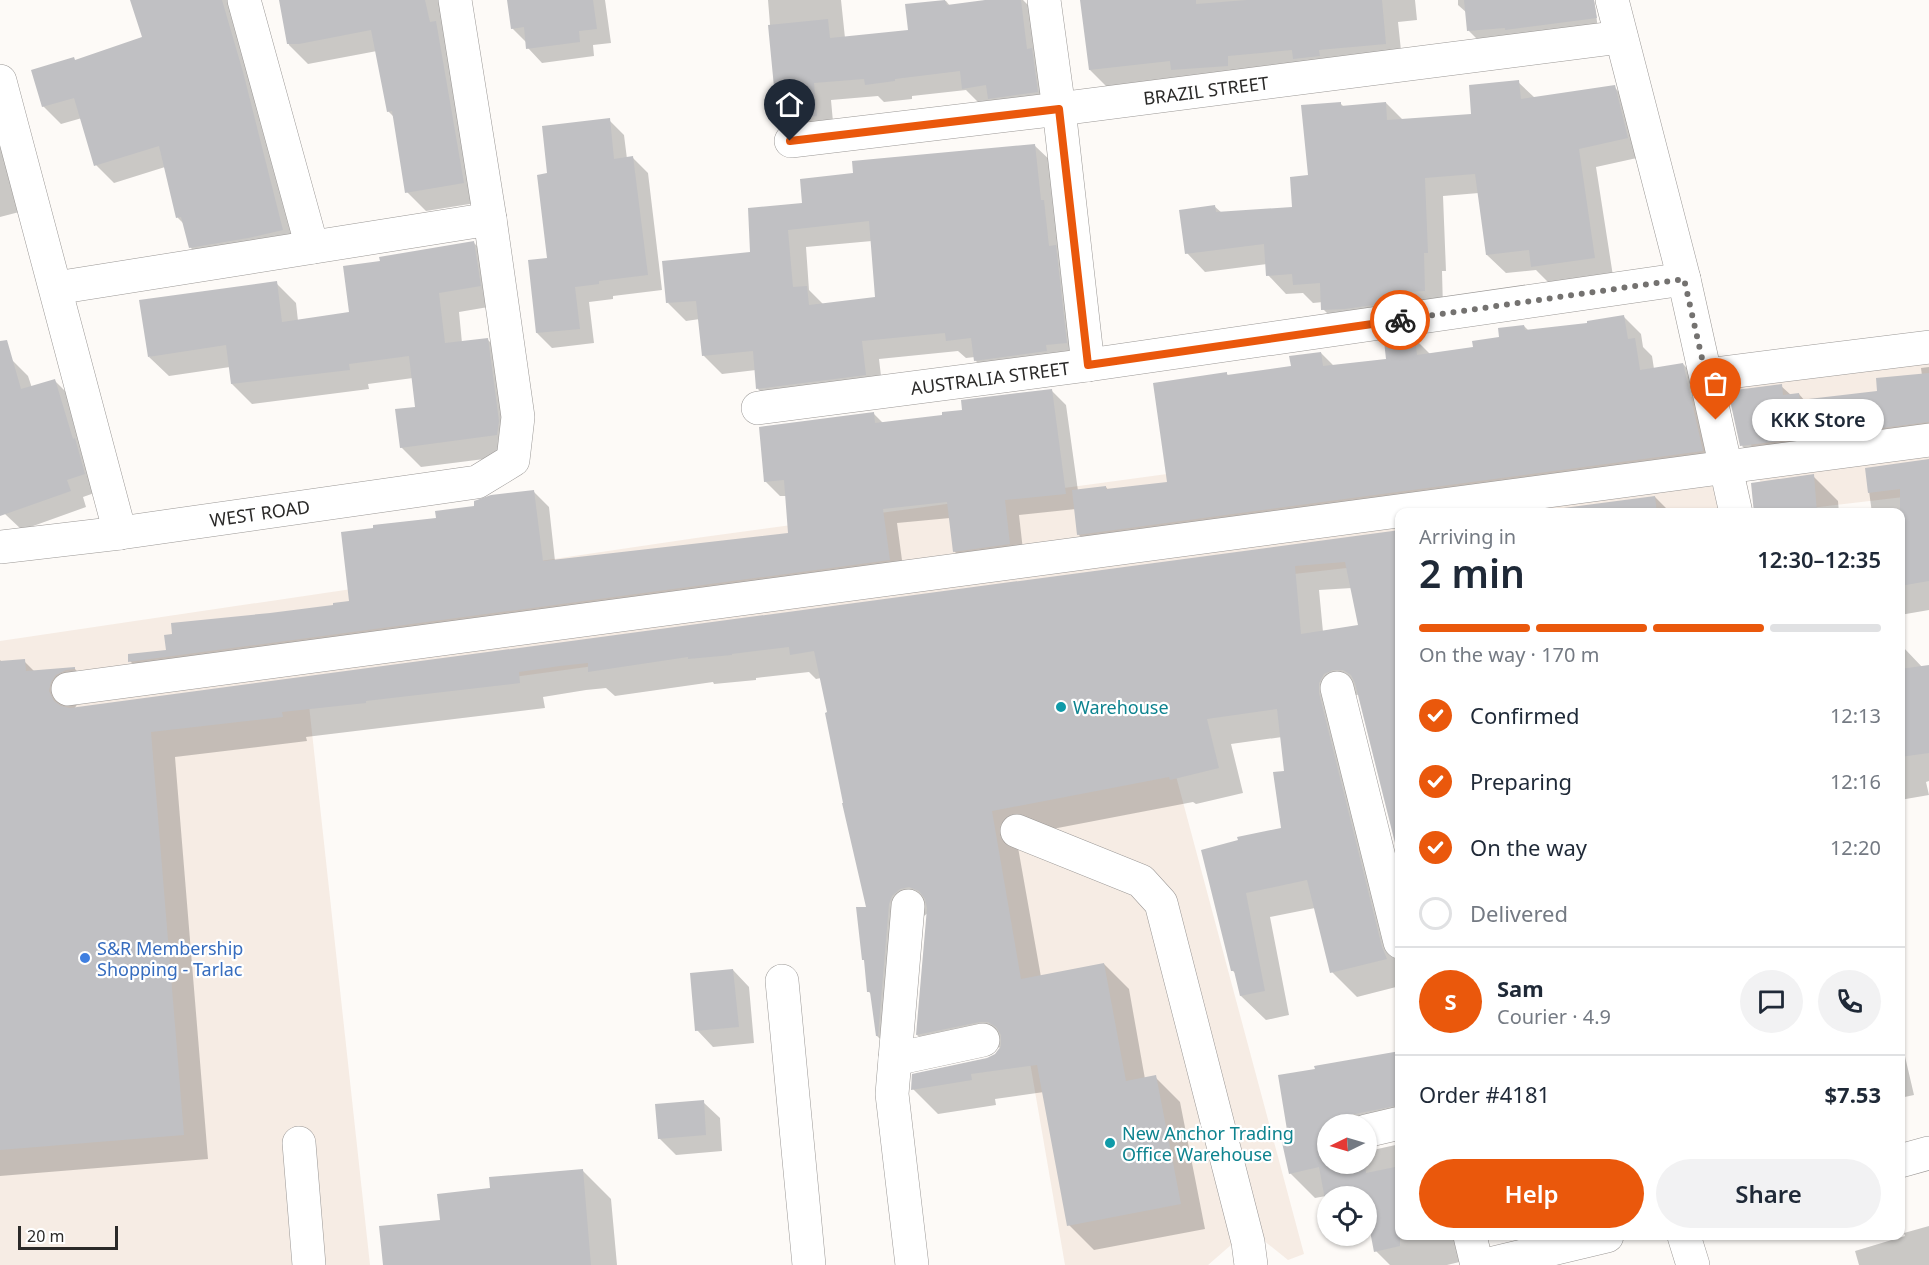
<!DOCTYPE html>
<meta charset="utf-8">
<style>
:root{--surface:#fff;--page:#f2f2f3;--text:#1f2937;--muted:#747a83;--line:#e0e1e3;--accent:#ea580c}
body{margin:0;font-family:"Noto Sans",sans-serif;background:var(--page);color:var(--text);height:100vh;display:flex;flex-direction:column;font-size:22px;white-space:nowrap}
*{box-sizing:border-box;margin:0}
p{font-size:20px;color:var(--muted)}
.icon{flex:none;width:33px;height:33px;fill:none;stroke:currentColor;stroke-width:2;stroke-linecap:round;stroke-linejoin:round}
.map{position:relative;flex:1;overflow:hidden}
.sheet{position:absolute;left:1395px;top:508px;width:510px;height:732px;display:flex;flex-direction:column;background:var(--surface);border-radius:12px;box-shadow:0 2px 4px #0004}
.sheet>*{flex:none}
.needle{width:39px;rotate:265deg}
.controls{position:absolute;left:1317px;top:1114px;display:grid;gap:12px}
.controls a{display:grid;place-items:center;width:60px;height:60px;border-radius:50%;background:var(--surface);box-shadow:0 2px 4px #0004;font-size:30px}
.scale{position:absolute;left:18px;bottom:15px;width:100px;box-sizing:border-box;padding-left:6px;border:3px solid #2a2928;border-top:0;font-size:16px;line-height:21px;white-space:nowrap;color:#2a2928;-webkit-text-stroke:4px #fff;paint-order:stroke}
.pin{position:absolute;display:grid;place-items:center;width:51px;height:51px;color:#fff;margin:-62px -26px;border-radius:50% 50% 50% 0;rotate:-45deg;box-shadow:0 0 6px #0007}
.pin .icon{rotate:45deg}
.courier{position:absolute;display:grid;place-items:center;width:60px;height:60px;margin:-30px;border:4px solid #ea580c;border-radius:50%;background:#fff;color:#222;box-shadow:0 2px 8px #0007}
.bubble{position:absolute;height:42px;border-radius:21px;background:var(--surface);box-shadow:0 2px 4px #0004;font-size:20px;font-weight:600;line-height:42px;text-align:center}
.head em{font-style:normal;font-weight:600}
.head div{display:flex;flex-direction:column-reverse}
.head{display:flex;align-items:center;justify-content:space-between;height:102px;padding:0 24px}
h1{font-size:39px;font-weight:600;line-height:45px}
.bar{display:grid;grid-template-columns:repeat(4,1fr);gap:9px 6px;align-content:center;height:72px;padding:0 24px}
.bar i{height:8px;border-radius:4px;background:var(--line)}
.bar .current{background:var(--accent)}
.bar p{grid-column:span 4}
.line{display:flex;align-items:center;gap:15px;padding:0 24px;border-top:2px solid var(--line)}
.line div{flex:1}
.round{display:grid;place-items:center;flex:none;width:63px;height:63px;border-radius:32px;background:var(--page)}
ol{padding:0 24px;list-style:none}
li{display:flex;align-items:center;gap:18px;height:66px}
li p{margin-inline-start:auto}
li .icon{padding:6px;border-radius:50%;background:var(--accent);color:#fff;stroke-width:4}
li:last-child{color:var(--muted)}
li i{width:33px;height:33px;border:3px solid var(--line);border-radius:50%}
.cta{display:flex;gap:12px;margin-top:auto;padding:12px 24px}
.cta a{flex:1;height:69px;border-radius:36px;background:var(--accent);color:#fff;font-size:24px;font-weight:600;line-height:69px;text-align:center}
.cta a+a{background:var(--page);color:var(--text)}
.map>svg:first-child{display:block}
</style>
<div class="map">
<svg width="1929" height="1265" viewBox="0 0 1929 1265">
<rect width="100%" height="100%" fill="#fdfaf7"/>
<!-- built -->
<path fill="#f6ece4" d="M1929,356V494L1768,513L1735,379Z
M1698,396L1724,513H1400L1399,562L1127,593L1304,1254L1288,1260L1263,1240L1231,1245L1208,1265H1065L953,617L309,705L370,1265H0V641L696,538L1315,454Z"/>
<!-- shadow -->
<path fill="#0003" fill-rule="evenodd" d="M131,0H239L300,248L208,265L190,247L185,225L178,218L165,167L114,183L96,165L82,118L61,124L43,106L76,61L144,37Z
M281,0H441L482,202L426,211L407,192L395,118L388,111L377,51L308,64L289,45Z
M509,0H605L611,43L593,45L594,56L542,63L528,48L527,43L512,28Z
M768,0H841L845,38L910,31L907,5L946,1L950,6L997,0H1023L1038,15L1054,109L981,105L966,90L912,96V99L884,102L878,96L831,100L834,133L799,137L782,119L779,90L775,86Z
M1082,0H1415L1417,20L1398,22L1402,60L1107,87L1090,70Z
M1458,0H1594L1599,36L1486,48L1469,31L1467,13L1458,5Z
M1518,82L1535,98L1614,87L1633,106L1646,156L1596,167L1613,276L1551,285L1536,270L1506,273L1487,255L1479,193L1443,196L1446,271H1442L1443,309L1342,328L1323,309V302L1313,303L1303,293L1286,294L1268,275L1267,264L1205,272L1187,253L1214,206L1222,213L1294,208L1310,177L1340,103L1344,107L1386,103L1403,120L1473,115Z
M609,120L624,135L627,159L633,158L648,173L662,290L613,296V299L589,302L594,343L552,348L537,333L549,259V174Z
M0,136L23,211L0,217Z
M1034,145L1053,163L1084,360L993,378L975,360V357L966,358L958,351L879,359L883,393L776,407L758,389L756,370L722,374L704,356L700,319L686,321L668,303L752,253L804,204L855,175ZM872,241L877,299L824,305L809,290L806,247Z
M474,243L494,263L500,305L459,312L462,343L487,339L507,359L516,455L421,467L401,447L417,408L413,378L368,384L369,389L252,404L232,384L230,367L169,376L149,357L276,283L296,303L298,321L351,314L381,263Z
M1624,317L1641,334L1643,347L1652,356L1654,369L1683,364L1700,381L1719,468L1095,551L1078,534L1076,509L1019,515L1024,559L969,566L954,551L950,518L897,523L904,575L145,676L130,661L351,602L437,519L534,492L549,507L555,561L790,535L786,496H780L765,481L873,413L883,423L944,416L1051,390L1066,405L1078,491L1106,487L1108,490L1169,483L1226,373L1229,376L1292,368L1321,353L1334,366L1388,360L1414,338L1430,354L1475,349L1501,339L1524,326L1529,331L1589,325Z
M12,360L28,376L32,388L55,381L71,397L100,491L83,497L86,507L22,530L5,514L0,497V364Z
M1929,367V449L1767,471L1742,446L1781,386L1791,395L1799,394L1805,401L1878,392L1922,376L1921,368Z
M1929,460V610L1900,615V513H1872L1866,469Z
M1813,476L1838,501L1839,513H1755Z
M1655,497L1671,513H1536Z
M1400,531V856L1359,694L1349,699L1400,946V986L1357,997L1332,972L1315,908L1270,917L1289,1015L1266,1020L1241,996L1236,974L1232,970L1203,851L1282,829L1286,772L1282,737L1231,744L1243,793L1196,804L1193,802L1016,836L1041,977L1104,964L1129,989L1145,1079L1155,1077L1180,1102L1205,1229L1094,1250L1069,1225L1044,1092L995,1099L996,1105L938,1114L913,1089L988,1060L996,1055L1002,1047L942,1059L917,1035L928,913L917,921L902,1060L877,1036L872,995L869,992L866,962L863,959L868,908L821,678L816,679L809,672L756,678V680L714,684L713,682L615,696L606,688L586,690L543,697L545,708L306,737L307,741L175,757L208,1159L0,1176V660L3,663L24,661L35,672L74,668L99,694L81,699L74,709ZM1352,588L1360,627L1323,632L1319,590Z
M1900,648H1904L1923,668L1929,667V781L1926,782L1929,795L1900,800Z
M733,970L749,987L754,1043L713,1047L697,1030Z
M1900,1035L1914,1095L1900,1098Z
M1400,1053V1134L1378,1142L1373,1150L1400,1144V1236H1482L1476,1258L1447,1265H1390L1376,1251L1371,1226L1366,1227V1197L1326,1196L1315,1198L1290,1173L1289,1137ZM1328,1125H1366V1164H1328Z
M703,1102L720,1118L722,1151L676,1155L659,1138Z
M582,1170L611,1199L617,1265H385L441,1221L491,1189Z
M1929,1226V1265H1859L1855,1251L1905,1236L1904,1233Z"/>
<!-- building -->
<path fill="#c0c0c3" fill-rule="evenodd" d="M130,0H222L243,72L283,230L248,238L189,248L181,217L176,218L159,146L94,166L74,98L42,107L31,70L74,57L75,60L142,37Z
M279,0H425L430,22L436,21L464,183L405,193L392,111L387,112L371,30L299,44H287Z
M507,0H593L597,29L579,31L580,42L526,49L524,27L511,29Z
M945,0L947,5L985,0H1021L1027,49L1032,48L1038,92L988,99L986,85L962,89L960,71L895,79V81L865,85L864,79L814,83L817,116L780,120L777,86L774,87L768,25L828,19L830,38L908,30L905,4Z
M1080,0H1196V4L1247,0H1382L1386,44L1319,50L1320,56L1293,59L1292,50L1228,56V66L1171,70L1170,61L1089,70Z
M1464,0H1594L1597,18L1505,30V28L1467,31Z
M1519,80L1521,99L1615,85L1628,138L1579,149L1595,258L1531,267L1529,250L1486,255L1475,174L1425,178L1428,253H1424L1425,291L1409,292L1410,300L1345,309L1321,310L1320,283L1293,285L1292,274L1266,276L1264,244L1185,254L1179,210L1215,205L1216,212L1292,207L1290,177L1308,175L1301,105L1341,102V106L1386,102L1387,120L1471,114L1469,85Z
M610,118L614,159L633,156L648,275L599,281V284L575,287L580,329L536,333L528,260L547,258L537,175L547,173L542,126Z
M1035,144L1041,200H1044L1049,246L1056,245L1067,343L1046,345L1047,351L974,361L971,338L946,341L945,333L862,341L866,375L756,389L753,351L702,356L696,301L666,303L662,261L750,252L748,208L802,203L800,179L853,173L852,161ZM869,221L875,297L809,305L807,286L793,287L788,230Z
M474,241L481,286L439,293L445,343L488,338L499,421L497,435L400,448L395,409L415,407L409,356L349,364L350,370L231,384L226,345L148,357L139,300L277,281L282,322L349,312L343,266L380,261L379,257Z
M1624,315L1628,339L1635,338L1640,370L1683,363L1703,451L1077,535L1072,490L1106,486V489L1167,482L1153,383L1227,372V375L1291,366L1289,356L1321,352L1323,366L1386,359L1384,341L1415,337L1417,355L1473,347L1472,341L1499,337L1498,328L1524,325L1525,330L1587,323V321Z
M7,340L21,389L55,379L73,439L75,438L85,474L67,480L71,491L0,516V341Z
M1929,373V422L1740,446L1728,391L1782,384L1783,395L1799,393L1800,400L1877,391L1876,378Z
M1052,389L1066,494L1005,500L1010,544L953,552L947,502L883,509L890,560L128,662V654L166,650L164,635L172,634L171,623L270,613L333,605V603L349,601L341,532L373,528V525L436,518L435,511L474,506V501L491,495L534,490L543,561L788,533L784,480L764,482L759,427L874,412L875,423L942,415V412L962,410L961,400Z
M1929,459V581L1900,586V489L1868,493L1865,468Z
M1814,474L1817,513H1754L1751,483Z
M1655,496L1657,513H1575V511L1525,513Z
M1400,530V855H1398L1355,683L1351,675L1343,670H1333L1324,674L1319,683V693L1382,947L1387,959L1330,973L1307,880L1246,893L1265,991L1240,996L1234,971H1231L1201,850L1238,840L1237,837L1281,828L1273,772L1284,771L1277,709L1207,719L1219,768L1170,780L1169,777L992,811L1021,979L1104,963L1126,1081L1156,1075L1181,1204L1067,1226L1037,1065L971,1074L972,1080L911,1090L912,1074L987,1058L995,1054L1001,1046V1035L996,1027L988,1022H980L916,1035L927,908L925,899L919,891L909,887L900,889L892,896L889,904L878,1036H876L870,992H867L864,960H862L856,907H866L842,803H843L825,713L827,712L814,651L790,655L789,647L732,654V655L688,659V657L588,672V663L560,666L519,672L520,683L366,701V703L282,712L283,717L151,732L184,1135L0,1150V661L25,659L26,671L75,667V669L66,670L56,675L51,682L49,691L54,701L61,706L70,708ZM1345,562L1358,625L1301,634L1295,566Z
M1929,665V753L1900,757V669Z
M733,969L739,1027L695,1031L690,973Z
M1400,1051V1105L1345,1116L1347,1125H1328V1164H1365L1366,1173L1400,1166V1246L1374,1252L1366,1210V1197H1328V1205H1326L1319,1167L1289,1174L1281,1138L1288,1136L1278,1075L1315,1069L1314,1066Z
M704,1100L706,1135L658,1139L655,1104Z
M583,1169L591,1265H383L379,1226L440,1220L437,1194L490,1188L489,1177Z"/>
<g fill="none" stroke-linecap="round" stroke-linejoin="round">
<!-- minor casing -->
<g stroke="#9b9896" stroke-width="34">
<g id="minor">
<path d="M244,0L312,247"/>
<path d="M1044,0L1059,109L1088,365"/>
<path d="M1612,0L1684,279L1736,513"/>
<path d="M0,81L120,533"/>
<path id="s1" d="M791,141L1059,109L1621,37"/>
<path d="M56,288L490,219"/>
<path d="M1706,375L1929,347"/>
<path id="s2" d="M758,408L1088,365L1684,279"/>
<path id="s3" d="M0,547L120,533L477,482L513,460L518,417L490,219L455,0"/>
<path d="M1337,688L1400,942"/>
<path d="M68,689L1929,440"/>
<path d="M1017,831L1141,881L1161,903L1248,1242L1251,1265"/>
<path d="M908,906L892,1094L912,1265"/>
<path d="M782,981L809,1265"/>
<path d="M895,1059L983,1040"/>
<path d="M1366,1131L1400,1123"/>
<path d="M299,1143L309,1265"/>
<path d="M1470,1236L1477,1265"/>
<path d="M1684,1236L1693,1265"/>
</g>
</g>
<!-- highway casing -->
<g stroke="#9b9896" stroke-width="34">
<path id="highway" d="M1900,1161L1929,1153
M1485,1265L1607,1236"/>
</g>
<!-- minor -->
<use href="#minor" stroke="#fff" stroke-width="33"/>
<!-- highway -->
<use href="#highway" stroke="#fff" stroke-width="33"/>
</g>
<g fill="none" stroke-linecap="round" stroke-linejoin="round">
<!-- done -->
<path stroke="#747270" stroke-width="6" stroke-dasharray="0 10.8" d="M1400,320L1684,279L1716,420"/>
<!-- route -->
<path stroke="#ea580c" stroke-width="8" d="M790,141L1059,109L1088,365L1400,320"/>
</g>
<!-- markers -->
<g fill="#0f9aa8" stroke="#fff" stroke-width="2">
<circle cx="1061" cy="707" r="6"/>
<circle cx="1110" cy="1143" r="6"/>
</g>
<circle fill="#3f7fe0" stroke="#fff" stroke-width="2" cx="85" cy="958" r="6"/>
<g text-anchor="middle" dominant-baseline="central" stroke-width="4.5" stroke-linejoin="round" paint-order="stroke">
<!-- street labels -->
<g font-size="18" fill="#2a2928" stroke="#fff">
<text stroke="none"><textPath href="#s1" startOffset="418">BRAZIL STREET</textPath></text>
<text stroke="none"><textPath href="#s2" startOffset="234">AUSTRALIA STREET</textPath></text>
<text stroke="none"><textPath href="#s3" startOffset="262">WEST ROAD</textPath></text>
</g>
<!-- culture labels -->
<g font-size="18" fill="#0d838f" stroke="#fff" text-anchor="start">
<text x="1073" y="707">Warehouse</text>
<text x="1122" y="1133">New Anchor Trading<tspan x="1122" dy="21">Office Warehouse</tspan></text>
</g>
<!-- shop labels -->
<g font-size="18" fill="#366cbe" stroke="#fff" text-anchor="start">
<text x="97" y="948">S&amp;R Membership<tspan x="97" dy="21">Shopping - Tarlac</tspan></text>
</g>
</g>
</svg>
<div class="controls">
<a><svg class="needle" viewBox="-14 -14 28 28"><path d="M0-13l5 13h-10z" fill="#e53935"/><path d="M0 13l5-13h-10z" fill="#747a83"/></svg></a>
<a><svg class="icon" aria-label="locate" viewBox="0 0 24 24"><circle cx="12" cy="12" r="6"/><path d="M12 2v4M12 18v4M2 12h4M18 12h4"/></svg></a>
</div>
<div class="scale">20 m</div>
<div class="pin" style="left:1716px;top:420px;background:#ea580c"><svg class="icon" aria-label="bag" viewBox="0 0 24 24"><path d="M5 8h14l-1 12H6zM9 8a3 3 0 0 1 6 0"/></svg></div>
<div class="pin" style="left:790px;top:141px;background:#1f2937"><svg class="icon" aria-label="home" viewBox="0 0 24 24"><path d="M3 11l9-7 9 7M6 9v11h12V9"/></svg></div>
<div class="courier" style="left:1400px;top:320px"><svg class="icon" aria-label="bike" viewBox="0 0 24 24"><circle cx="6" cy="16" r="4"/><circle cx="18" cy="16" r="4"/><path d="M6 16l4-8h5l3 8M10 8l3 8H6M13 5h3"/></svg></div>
<div class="bubble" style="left:1752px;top:399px;width:132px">KKK Store</div>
<section class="sheet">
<div class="head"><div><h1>2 min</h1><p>Arriving in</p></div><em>12:30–12:35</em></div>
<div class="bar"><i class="current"></i><i class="current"></i><i class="current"></i><i></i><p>On the way · 170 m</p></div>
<ol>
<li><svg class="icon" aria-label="check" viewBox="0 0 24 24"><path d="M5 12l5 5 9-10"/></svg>Confirmed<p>12:13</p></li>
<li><svg class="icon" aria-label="check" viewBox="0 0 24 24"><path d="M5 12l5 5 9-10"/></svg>Preparing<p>12:16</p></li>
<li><svg class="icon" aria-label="check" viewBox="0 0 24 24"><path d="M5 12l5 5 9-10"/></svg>On the way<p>12:20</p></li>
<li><i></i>Delivered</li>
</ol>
<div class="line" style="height:108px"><b class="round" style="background:var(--accent);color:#fff">S</b><div><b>Sam</b><p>Courier · 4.9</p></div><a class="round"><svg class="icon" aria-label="chat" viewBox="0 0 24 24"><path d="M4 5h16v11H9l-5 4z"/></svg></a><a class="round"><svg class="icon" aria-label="phone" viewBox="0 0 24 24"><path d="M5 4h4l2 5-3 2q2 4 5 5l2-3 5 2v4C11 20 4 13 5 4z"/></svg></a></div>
<div class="line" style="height:78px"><div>Order #4181</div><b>$7.53</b></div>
<div class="cta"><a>Help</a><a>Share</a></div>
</section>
</div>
